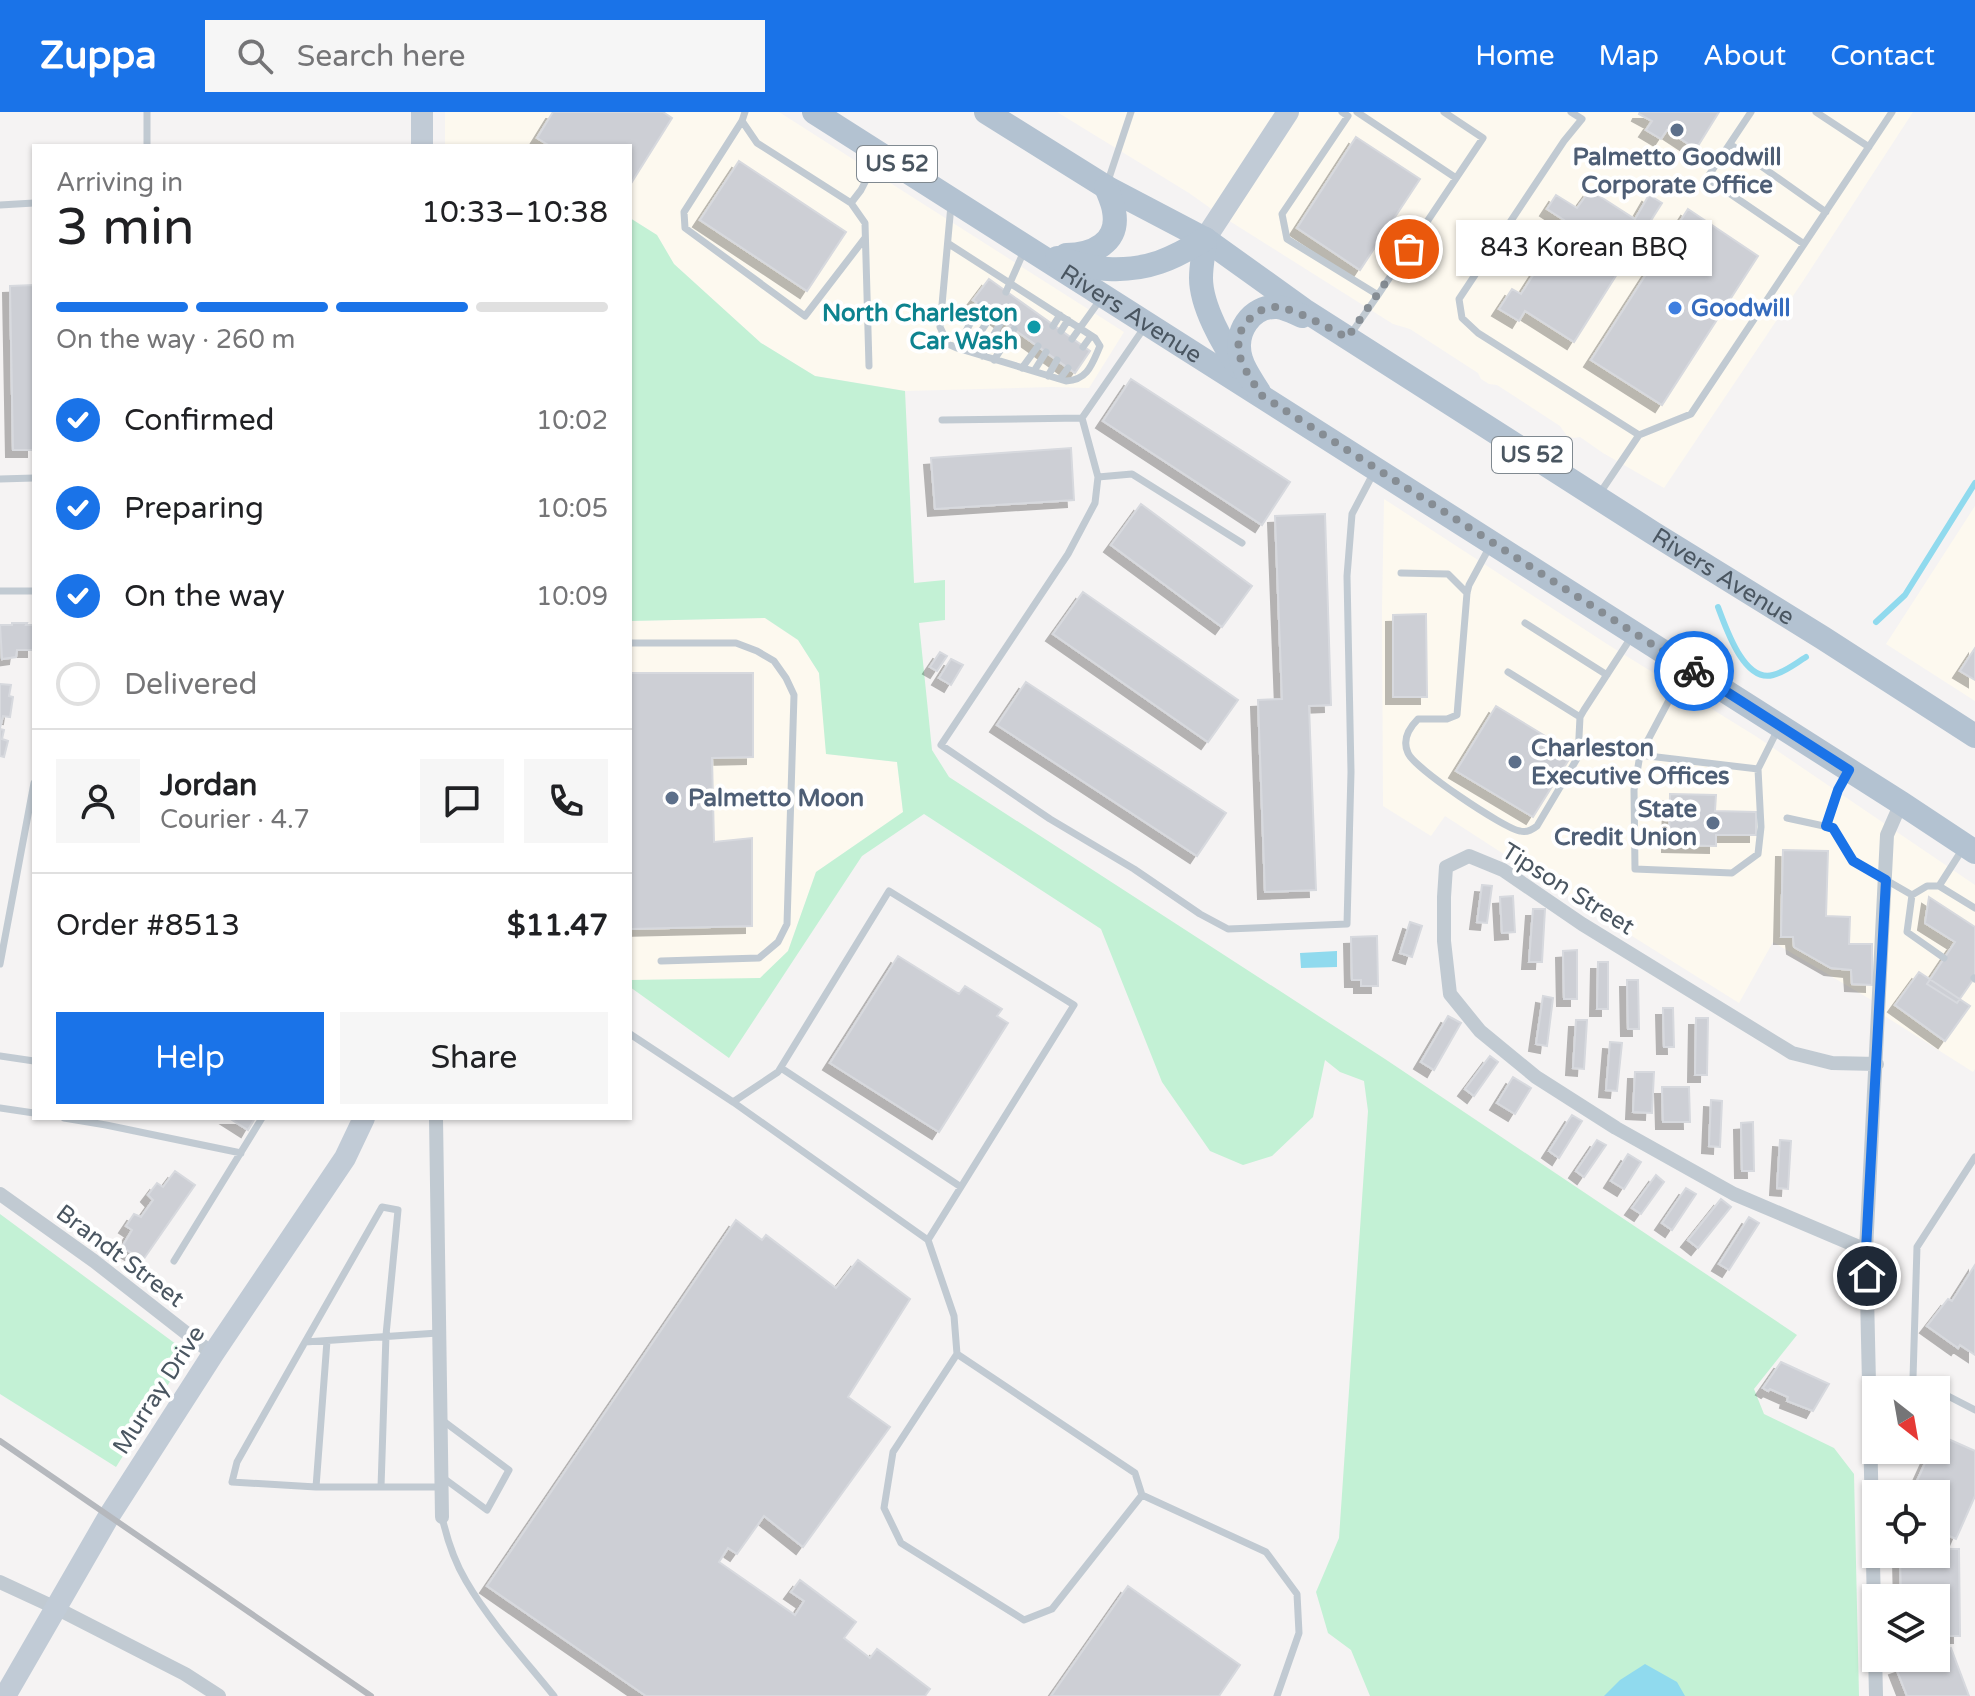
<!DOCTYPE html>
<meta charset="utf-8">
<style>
:root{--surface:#fff;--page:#f6f6f6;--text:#202124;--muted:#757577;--line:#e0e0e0;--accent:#1a73e8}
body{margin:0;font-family:"Varela Round",sans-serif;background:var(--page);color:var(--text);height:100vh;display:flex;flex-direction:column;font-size:30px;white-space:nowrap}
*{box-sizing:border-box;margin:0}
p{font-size:26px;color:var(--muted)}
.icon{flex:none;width:44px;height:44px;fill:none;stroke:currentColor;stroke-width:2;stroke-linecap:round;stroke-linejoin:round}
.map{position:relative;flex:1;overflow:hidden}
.drawer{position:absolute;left:32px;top:32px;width:600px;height:976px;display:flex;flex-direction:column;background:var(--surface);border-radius:0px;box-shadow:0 2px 6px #0004}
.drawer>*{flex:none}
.needle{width:52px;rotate:149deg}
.tools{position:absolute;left:1862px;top:1264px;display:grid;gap:16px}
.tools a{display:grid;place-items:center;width:88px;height:88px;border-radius:0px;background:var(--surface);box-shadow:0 2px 6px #0004;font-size:40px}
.pin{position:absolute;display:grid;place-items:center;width:68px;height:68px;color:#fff;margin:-34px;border:4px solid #fff;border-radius:50%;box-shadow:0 2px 8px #0007}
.courier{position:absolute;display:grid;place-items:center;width:80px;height:80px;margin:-40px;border:6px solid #1a73e8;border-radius:50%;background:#fff;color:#222;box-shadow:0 2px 10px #0007}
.bubble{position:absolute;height:56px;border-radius:0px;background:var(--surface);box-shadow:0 2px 6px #0004;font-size:26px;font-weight:600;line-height:56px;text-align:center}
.summary em{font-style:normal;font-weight:600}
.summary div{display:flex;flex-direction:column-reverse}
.summary{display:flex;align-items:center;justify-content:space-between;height:136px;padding:0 24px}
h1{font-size:52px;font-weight:600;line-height:60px}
.bar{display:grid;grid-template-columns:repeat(4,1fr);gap:12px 8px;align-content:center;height:96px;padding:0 24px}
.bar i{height:10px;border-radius:6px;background:var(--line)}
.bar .selected{background:var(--accent)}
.bar p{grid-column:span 4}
.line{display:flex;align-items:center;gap:20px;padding:0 24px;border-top:2px solid var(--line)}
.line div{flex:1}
.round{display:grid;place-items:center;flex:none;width:84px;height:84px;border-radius:0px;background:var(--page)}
ol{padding:0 24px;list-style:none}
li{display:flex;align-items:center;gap:24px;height:88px}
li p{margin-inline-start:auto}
li .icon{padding:8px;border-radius:50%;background:var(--accent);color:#fff;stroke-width:4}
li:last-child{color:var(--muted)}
li i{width:44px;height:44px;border:4px solid var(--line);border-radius:50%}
.button{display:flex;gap:16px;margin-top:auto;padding:16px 24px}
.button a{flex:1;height:92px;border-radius:0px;background:var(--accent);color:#fff;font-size:32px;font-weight:600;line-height:92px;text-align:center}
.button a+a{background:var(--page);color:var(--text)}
header{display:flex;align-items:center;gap:48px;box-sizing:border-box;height:112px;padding:0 40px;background:var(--accent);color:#fff}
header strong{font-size:38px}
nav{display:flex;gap:44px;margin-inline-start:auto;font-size:28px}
.search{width:560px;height:72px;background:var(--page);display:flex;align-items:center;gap:20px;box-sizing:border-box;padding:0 28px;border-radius:0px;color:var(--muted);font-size:30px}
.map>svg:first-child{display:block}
</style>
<header>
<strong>Zuppa</strong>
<div class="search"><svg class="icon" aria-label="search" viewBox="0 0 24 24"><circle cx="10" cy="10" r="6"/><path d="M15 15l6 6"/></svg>Search here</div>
<nav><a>Home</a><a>Map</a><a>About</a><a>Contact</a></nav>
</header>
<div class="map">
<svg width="1975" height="1584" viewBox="0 0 1975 1584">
<defs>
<filter id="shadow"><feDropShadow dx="-7" dy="7" stdDeviation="0" flood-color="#0004"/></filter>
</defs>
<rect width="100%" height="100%" fill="#f5f3f3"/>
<!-- commercial -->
<path fill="#fdf9ef" d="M445,0H779L1124,220L1089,276L1052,275L905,279L815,264L761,231L674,152L657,123L630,106V34H445Z
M1057,0H1913L1805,166L1664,376L1603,341L1580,325L1574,326L1567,324L1560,314L1497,273L1489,272L1481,267L1478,261L1410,217L1393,212L1220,103L1189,81Z
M1384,387L1607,532L1757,625L1975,773V957L1973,960L1880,901V893L1773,830L1739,891L1576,789L1445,704L1431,724L1383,694L1382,497Z
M1975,394V589L1886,532Z
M765,506L798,528L819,561L827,642L897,650L903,700L816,760L788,839L760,867L630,868V509Z"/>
<!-- green -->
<path fill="#c3f1d5" d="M630,106L657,123L674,152L761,231L815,264L905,279L914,471L945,468V508L919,511L932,638L949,665L1385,947L1797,1223L1754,1277L1764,1302L1834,1336L1854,1362L1859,1584H1370L1351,1538L1328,1521L1316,1480L1339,1426L1368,999L1364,969L1340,960L1325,948L1313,1005L1272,1044L1243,1053L1210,1039L1162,970L1101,817L924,702L862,744L729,946L630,875V868L760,866L788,839L816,760L903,700L897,650L826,642L819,561L798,528L765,506L630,509Z
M0,1102L188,1241L116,1355L0,1282Z"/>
<!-- water -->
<path fill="#90daee" d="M1337,839V855L1301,856L1300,841Z
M1645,1552L1677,1570L1685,1584H1604L1620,1568Z"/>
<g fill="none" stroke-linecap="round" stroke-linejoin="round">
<!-- stream -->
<path stroke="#90daee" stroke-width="6" d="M1718,495C1726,516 1744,571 1773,563C1785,560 1796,551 1806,545
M1876,510L1905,483L1975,371"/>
</g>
<!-- building -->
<path fill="#cdcfd5" stroke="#d7d9de" stroke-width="2" filter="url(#shadow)" d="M553,0H663L672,6L630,73V34H550L537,26Z
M1640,0H1719L1696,37L1667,18L1661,27L1646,18L1652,9L1639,2Z
M1356,25L1420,67L1360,158L1297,116Z
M739,49L846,120L807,179L700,108Z
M1590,78L1635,107L1649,83L1662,91L1574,230L1525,199L1519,209L1499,197L1512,177L1521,182L1567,110L1547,97L1556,83L1577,96Z
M1688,97L1758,144L1662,293L1591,248Z
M989,167L1090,239L1075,261L973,188Z
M34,173V338H13L10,174Z
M1131,267L1290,370L1262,413L1103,309Z
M1071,336L1074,388L935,397L931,346Z
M1141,392L1252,474L1222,515L1111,433Z
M1325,402L1331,593L1309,594L1316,778L1265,780L1258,588L1282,587L1275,404Z
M1083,480L1238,588L1208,630L1053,522Z
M1426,502L1427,585H1393V503Z
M12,511H27L26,513H34V538H17L16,545L2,547L0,513H12Z
M1975,536V568L1960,559Z
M940,540L947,544L937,559L930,555Z
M951,547L963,553L951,573L939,566Z
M630,561H753V645L712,646L714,730L752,726V814L630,817Z
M1026,570L1226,701L1197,744L997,613Z
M0,572L11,573L9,584L13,585L10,605L3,604L0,616Z
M1496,594L1573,641L1533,705L1456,659Z
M0,617L4,618L2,627L8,629L4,645L0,644Z
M1670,682L1716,683L1715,699L1756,700V723H1716V734L1669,733Z
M1783,738L1828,739L1826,804L1850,805L1849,832H1872V873L1852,872L1851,858L1831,856L1794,835L1793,825H1781Z
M1482,773L1492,774L1487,811L1477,810Z
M1513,784L1515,820L1502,821L1500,785Z
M1929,785L1975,815V865L1957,891L1927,872L1955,830L1925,811Z
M1533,797H1545L1542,850H1529Z
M1410,810L1422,814L1412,845L1400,841Z
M1377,824L1378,874H1361V868H1352L1351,825Z
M1577,838V887H1564L1563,839Z
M898,844L959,882L965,874L1002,897L997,904L1008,911L939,1020L830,951Z
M1598,850H1608V897H1597Z
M1919,860L1970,894L1945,929L1895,893Z
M1627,868H1638L1639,917H1628Z
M1543,884L1553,886L1547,934L1536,932Z
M1663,896H1673L1674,935H1664Z
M1448,904L1461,911L1434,958L1421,950Z
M1696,906H1708L1707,963H1695Z
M1576,908H1587L1584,957L1573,956Z
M1610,930L1622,931L1617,979L1606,978Z
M1490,944L1498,950L1474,984L1465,977Z
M1635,960H1654L1652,1001L1633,1000Z
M1513,965L1531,976L1515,1002L1497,991Z
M1662,975H1689L1690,1010H1663Z
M1711,988L1722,989L1720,1035L1709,1034Z
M1572,1003L1582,1009L1559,1046L1549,1039Z
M229,1006H255L248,1018Z
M1753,1010L1754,1059H1742L1741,1011Z
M1597,1028L1606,1033L1584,1065L1576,1059Z
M1780,1028L1791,1029L1788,1077L1777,1076Z
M1628,1042L1641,1050L1624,1077L1611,1069Z
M175,1059L195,1073L143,1148L122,1135L132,1118L126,1114L134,1102L141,1105L153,1088L148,1083L157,1071L163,1075Z
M1656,1063L1664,1070L1641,1102L1632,1096Z
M1686,1076L1696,1082L1672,1118L1662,1111Z
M1721,1087L1731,1095L1698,1136L1688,1128Z
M1749,1105L1759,1111L1729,1158L1719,1152Z
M736,1108L762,1128L766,1123L836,1176L858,1148L910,1187L848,1285L890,1315L803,1435L764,1404L737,1442L728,1436L719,1450L795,1503L804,1489L791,1480L800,1468L856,1510L844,1526L870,1546L877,1537L930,1577L925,1584H646L487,1474Z
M1975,1153V1243L1960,1233L1958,1236L1927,1214L1948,1187L1952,1189Z
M1781,1250L1829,1272L1813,1299L1787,1289L1788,1285L1770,1277L1768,1279L1763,1276Z
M1937,1322L1975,1339V1384L1956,1427L1936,1418V1382H1911L1931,1338H1936Z
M1936,1437H1959L1960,1524H1936V1486H1901L1900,1442H1936Z
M1128,1474L1240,1553L1219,1584H1051Z
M1951,1536L1969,1584H1907L1896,1556L1925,1546H1936V1542Z"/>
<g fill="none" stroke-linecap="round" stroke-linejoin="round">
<!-- lane -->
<path stroke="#c1cad2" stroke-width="7" d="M147,0V34
M745,0L742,9L757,31L851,91L861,78L877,47
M1342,0L1348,4L1282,102L1287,127L1378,183L1350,223
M1357,0L1456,66
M1571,0L1582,7L1564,29L1459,187L1462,206L1478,221L1639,323L1600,381
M1751,0L1707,66L1804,132
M1816,0L1869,35
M742,9L684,100L685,116L805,204L865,126
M1730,32L1826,100
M1108,69L1131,0
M851,91L865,111L869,254
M0,93L34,91
M949,132L1095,226L1100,234C1092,252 1088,268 1066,269L957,236L948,232L940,215L951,93
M1006,180L1024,139
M1378,183L1483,26L1444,0
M1053,214L1060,203
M1061,219L1068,208
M1072,227L1100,188
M1083,235L1091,224
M957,236L980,193
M968,239L993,201
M982,244L1002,208
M994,248L1014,217
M1022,256L1038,234
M1034,259L1046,240
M1048,264L1057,248
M1060,267L1068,256
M1082,306L1144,216
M942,308L1082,306L1098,365L1095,391L1068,442L941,633L1050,707L1134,757L1200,802L1228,817L1347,812L1351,660L1347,464L1352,402L1373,362
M1639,323L1691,302L1892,0
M1098,365L1132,362L1242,431
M0,367L34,366
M1489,436L1469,473L1467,481L1457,603L1447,607H1418C1409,616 1402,628 1408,641C1414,656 1503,716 1520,719C1527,721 1532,718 1537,714L1578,645L1580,605L1584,598L1632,524
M1401,461L1448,462L1467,481
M0,479H34
M1525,511L1607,563
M630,531H736L757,539L774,549L786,566L794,583L787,812L778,830L759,846L661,849
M1508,560L1580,605
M1684,560L1640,643L1634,678L1635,757L1732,761L1758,742L1761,715L1758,657L1778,617
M1640,643L1758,657
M1787,706L1833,716L1853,749L1912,783L1907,820L1944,846
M1826,714L1838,678L1847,661
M1939,774L1962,738
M1912,783L1927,774H1939L1975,796
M0,852L34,671
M1974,866L1975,867
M630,922L733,990L928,1128L954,1204L957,1242L893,1340L884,1396L901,1431L1024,1508L1052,1497L1142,1383L1135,1361L957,1242
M0,944L34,949
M781,956L961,1075
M733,990L778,960L889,779L1074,893L928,1128
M0,996L34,1001
M64,1006L106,1013L241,1041
M1975,1045L1917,1135L1913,1266L1975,1298
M174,1149L262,1006
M305,1230L237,1350L232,1370L316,1375H441
M442,1308L509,1358L487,1398L442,1365
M316,1375L327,1229
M381,1375L386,1223L398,1098L382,1095L305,1230L438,1221
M1142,1383L1266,1440L1297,1482L1299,1521L1277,1584
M442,1405C447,1427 454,1449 466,1469C490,1510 524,1547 554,1584"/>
<!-- street -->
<path stroke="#c1cad2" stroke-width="14" d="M436,1006L442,1405
M0,1082L94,1149L213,1242
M1866,1138L1734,1082L1616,1016L1536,965L1480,919L1450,882L1444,829V785L1446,755L1469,744L1503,758L1582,812L1792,941L1832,951L1877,952
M0,1470L56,1496L185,1562L219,1584
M1876,1584L1866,1138L1887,723L1901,691"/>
<!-- secondary -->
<path stroke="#c1cbd6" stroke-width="22" d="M422,0V34
M1205,127L1288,0
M5,1584L109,1404L213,1242L345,1046L364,1006"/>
<!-- primary -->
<g stroke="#b3c2d1" stroke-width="24">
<path id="s1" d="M814,0L1901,691L1975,740"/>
<path id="s2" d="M986,0L1106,75L1205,127L1304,198L1653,421L1823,526L1975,624"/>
<path d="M1205,127C1204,140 1201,153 1201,166C1201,194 1223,233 1239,255"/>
<path d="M1066,143C1092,143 1120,131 1114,99C1113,91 1109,83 1106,75"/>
<path d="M1057,146C1073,150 1091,156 1108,157C1147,159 1173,147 1205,127"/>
<path d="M1259,280C1253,270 1244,258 1241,247C1233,221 1251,193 1278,195C1286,196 1295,201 1302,204"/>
</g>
<!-- rail -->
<path stroke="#b5b8bd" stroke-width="6" d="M0,1329L371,1584"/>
</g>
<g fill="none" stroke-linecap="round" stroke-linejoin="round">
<!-- done -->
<path stroke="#868d94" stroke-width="8" stroke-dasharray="0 14.4" d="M1409,137L1347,226C1334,218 1294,197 1279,195C1266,194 1255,200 1247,210C1238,219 1237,232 1240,245C1244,258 1254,271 1261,283L1694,559"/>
<!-- route -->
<path stroke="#1a73e8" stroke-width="10" d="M1694,559L1849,658L1838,678L1826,714L1833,716L1853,749L1886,768L1866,1138L1867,1164"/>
</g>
<!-- markers -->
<g fill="#5c6f8a" stroke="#fff" stroke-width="3">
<circle cx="1677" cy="18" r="8"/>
<circle cx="1515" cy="650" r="8"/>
<circle cx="672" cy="686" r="8"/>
<circle cx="1713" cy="711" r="8"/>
</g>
<circle fill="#3f7fe0" stroke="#fff" stroke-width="3" cx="1675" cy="196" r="8"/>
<circle fill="#0f9aa8" stroke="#fff" stroke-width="3" cx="1034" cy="215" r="8"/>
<g text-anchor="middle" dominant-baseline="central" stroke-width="8" stroke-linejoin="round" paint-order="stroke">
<!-- shield labels -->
<g fill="#fff" stroke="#808990" stroke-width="2">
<rect x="857" y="34" width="80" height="36" rx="6"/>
<rect x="1492" y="325" width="80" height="36" rx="6"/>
</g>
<g font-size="22" font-weight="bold" fill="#4a5661">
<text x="897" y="52">US 52</text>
<text x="1532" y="343">US 52</text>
</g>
<!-- service labels -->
<g font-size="24" font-weight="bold" fill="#4e5e75" stroke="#fff" text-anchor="start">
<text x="1677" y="45" text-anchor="middle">Palmetto Goodwill<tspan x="1677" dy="28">Corporate Office</tspan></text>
<text x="1531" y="636">Charleston<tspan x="1531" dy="28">Executive Offices</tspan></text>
<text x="688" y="686">Palmetto Moon</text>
<text x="1697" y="697" text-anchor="end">State<tspan x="1697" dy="28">Credit Union</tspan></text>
</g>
<!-- shop labels -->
<g font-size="24" font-weight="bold" fill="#366cbe" stroke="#fff" text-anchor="start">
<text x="1691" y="196">Goodwill</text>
</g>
<!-- culture labels -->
<g font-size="24" font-weight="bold" fill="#0d838f" stroke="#fff" text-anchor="end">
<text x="1018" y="201">North Charleston<tspan x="1018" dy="28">Car Wash</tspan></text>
</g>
<!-- street labels -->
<g font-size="24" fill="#4a5661" stroke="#fff">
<text stroke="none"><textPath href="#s1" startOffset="376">Rivers Avenue</textPath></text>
<text stroke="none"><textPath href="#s2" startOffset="872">Rivers Avenue</textPath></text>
<text transform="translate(1568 777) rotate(32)">Tipson Street</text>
<text transform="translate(120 1144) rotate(37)">Brandt Street</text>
<text transform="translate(159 1278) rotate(-57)">Murray Drive</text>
</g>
</g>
</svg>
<div class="tools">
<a><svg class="needle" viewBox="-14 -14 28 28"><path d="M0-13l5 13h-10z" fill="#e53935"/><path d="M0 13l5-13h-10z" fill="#757577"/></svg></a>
<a><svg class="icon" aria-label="locate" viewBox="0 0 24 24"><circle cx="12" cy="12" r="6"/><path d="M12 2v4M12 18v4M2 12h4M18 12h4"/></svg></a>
<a><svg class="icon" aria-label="layers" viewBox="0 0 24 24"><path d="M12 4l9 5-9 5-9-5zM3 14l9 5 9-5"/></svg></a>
</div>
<div class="pin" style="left:1409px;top:137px;background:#ea580c"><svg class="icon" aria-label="bag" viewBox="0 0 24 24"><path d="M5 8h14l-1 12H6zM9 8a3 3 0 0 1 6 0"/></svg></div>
<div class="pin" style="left:1867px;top:1164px;background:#1f2937"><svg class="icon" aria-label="home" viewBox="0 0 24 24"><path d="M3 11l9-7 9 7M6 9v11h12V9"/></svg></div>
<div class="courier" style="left:1694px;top:559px"><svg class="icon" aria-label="bike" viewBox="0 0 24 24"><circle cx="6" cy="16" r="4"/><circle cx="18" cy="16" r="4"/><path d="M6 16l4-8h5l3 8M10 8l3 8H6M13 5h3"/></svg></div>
<div class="bubble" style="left:1456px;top:108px;width:256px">843 Korean BBQ</div>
<section class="drawer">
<div class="summary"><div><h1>3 min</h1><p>Arriving in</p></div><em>10:33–10:38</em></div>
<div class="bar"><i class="selected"></i><i class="selected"></i><i class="selected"></i><i></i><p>On the way · 260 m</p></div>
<ol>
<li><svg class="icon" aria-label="check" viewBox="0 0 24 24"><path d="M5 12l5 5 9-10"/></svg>Confirmed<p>10:02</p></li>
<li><svg class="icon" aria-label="check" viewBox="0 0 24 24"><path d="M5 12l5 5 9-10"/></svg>Preparing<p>10:05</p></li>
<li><svg class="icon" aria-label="check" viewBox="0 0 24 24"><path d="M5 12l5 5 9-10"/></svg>On the way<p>10:09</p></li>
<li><i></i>Delivered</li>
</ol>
<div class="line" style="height:144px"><a class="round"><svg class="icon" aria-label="person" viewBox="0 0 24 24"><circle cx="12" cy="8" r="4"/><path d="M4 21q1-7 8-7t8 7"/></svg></a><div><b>Jordan</b><p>Courier · 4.7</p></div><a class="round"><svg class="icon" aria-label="chat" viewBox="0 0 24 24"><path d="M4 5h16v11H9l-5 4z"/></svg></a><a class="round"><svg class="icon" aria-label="phone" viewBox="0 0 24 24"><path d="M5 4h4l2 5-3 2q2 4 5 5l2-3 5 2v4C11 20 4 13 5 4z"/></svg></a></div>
<div class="line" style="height:104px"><div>Order #8513</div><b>$11.47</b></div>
<div class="button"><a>Help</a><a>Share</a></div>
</section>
</div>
